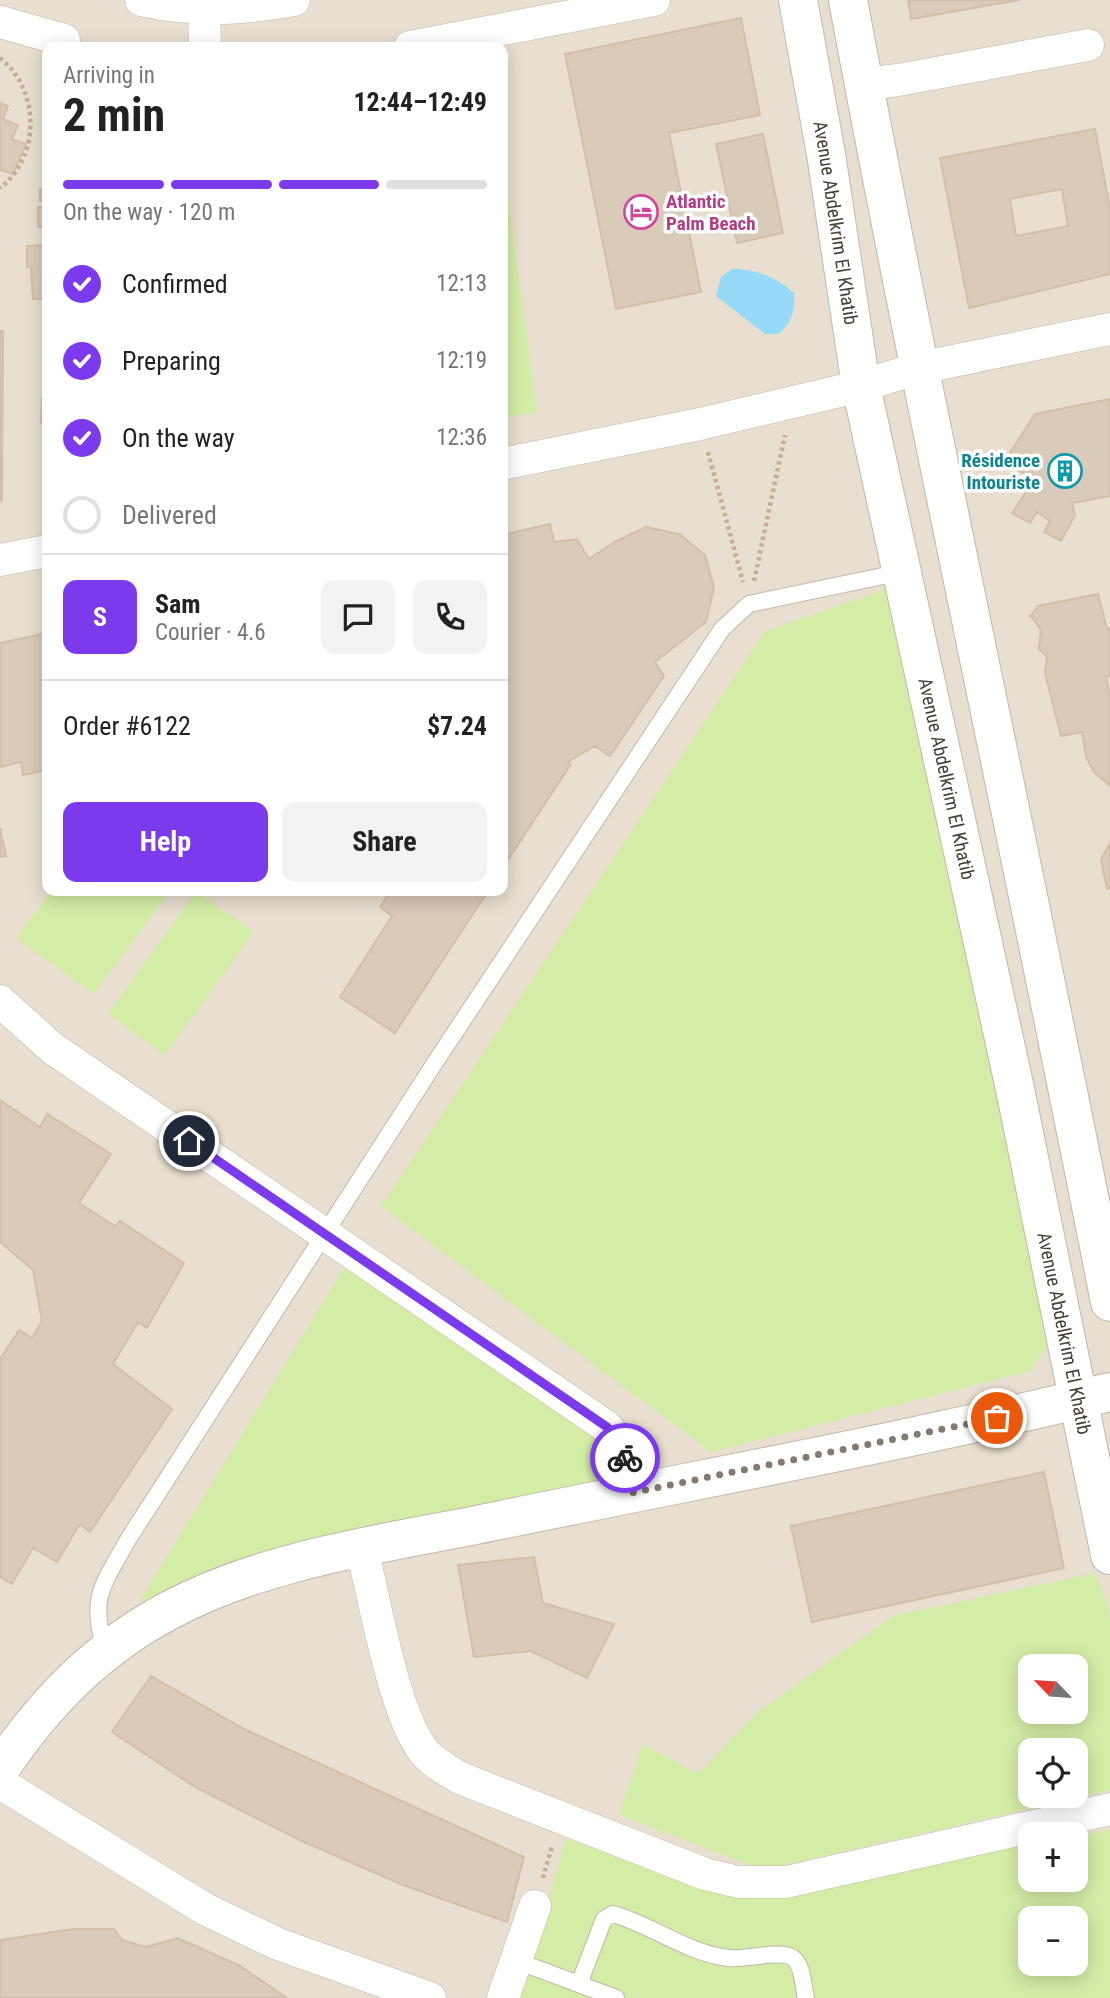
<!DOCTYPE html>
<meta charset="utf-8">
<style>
:root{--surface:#fff;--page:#f2f2f2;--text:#222;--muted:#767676;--line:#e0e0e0;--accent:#7c3aed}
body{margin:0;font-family:"Roboto Condensed",sans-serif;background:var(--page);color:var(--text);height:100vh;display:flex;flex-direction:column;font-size:26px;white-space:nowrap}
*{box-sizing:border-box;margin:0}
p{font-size:23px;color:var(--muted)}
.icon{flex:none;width:38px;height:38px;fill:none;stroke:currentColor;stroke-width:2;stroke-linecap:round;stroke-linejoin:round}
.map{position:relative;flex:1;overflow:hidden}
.sheet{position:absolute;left:42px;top:42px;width:466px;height:854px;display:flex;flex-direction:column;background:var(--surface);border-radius:14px;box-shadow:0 4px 18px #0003}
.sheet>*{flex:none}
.needle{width:46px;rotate:295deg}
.controls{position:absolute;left:1018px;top:1654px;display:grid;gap:14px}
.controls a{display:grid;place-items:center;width:70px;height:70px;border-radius:14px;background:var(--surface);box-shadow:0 4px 18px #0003;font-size:35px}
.pin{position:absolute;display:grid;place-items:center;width:60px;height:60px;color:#fff;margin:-30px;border:4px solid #fff;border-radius:50%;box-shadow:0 2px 7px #0007}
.courier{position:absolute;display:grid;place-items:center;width:70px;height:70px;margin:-35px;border:5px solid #7c3aed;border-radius:50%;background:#fff;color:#222;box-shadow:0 2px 9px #0007}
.overview em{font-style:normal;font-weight:700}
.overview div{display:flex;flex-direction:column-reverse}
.overview{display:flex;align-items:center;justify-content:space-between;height:119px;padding:0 21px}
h1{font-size:46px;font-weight:700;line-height:52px}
.bar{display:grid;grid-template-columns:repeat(4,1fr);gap:10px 7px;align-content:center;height:84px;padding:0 21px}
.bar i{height:9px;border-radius:5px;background:var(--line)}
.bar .on{background:var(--accent)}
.bar p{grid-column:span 4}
.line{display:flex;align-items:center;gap:18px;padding:0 21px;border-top:2px solid var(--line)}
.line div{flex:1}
.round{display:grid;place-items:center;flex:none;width:74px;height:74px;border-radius:14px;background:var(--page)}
ol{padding:0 21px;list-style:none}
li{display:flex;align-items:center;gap:21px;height:77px}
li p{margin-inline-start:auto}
li .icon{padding:7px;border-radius:50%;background:var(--accent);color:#fff;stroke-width:4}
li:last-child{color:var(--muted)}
li i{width:38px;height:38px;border:4px solid var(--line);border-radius:50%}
.cta{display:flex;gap:14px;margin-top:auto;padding:14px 21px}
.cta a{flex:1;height:80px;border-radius:14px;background:var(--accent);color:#fff;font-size:28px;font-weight:700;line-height:80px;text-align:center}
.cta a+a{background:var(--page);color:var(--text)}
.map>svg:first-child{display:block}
</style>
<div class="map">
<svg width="1110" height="1998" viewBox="0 0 1110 1998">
<rect width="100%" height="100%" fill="#f4ede3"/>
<!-- residential -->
<path fill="#e8dfd0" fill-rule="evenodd" d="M0,0H1110V1998H0ZM47,47H502V891H47ZM1031,1666H1076V1712H1031ZM1031,1750H1076V1796H1031ZM1031,1834H1076V1880H1031ZM1031,1918H1076V1964H1031Z"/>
<!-- green -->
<path fill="#d4eda6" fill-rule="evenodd" d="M502,156L537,412L502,418Z
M889,588L1049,1341L1031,1371L711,1452L381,1206L765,631Z
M51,891H170L94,994L16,938Z
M196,891L254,932L165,1055L108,1014Z
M344,1268L599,1434L608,1479L316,1542L139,1602Z
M1094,1573L1106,1600L1110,1622V1790L763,1870L619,1815L643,1744L698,1774L759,1711L893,1616ZM1031,1666H1076V1712H1031ZM1031,1750H1076V1796H1031Z
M1110,1830V1998H520L566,1839L741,1897L1031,1844V1880H1076V1836ZM1031,1918H1076V1964H1031Z"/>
<!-- water -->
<path fill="#97daf8" d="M732,269C757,269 775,277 794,293C795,311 792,321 779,334H765L716,296L721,277Z"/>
<!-- building -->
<path fill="#dacaba" stroke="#d2bfaa" stroke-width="2" fill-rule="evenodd" d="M908,0H1019L911,19Z
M741,18L760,115L669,133L701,292L616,309L565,54Z
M0,103L8,106L3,119L18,125L12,139L26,144L13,174L0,170Z
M1095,129L1110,209V274L969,308L940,158ZM1062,189L1068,226L1016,236L1010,199Z
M763,134L783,233L737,243L716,144Z
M40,189H47V227H38V207H45V201H40Z
M47,245V299H33L31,267H27V246Z
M0,331H3L2,501H0Z
M42,398H47V423H41Z
M1110,399V496L1072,503L1075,515L1061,541L1044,532L1050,521L1037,512L1030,523L1012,513L1034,480L1004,462L1035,414Z
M550,524L554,542L577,539L589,559L616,541L646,527L679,534L705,555L714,587L706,622L655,662L664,676L610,756L595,746L568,762L571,764L502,869V748L507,740L502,732V535Z
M1098,594L1107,629L1110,628V676L1106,677L1110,696V786L1094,772L1086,757L1082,732L1061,736L1045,673L1047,657L1039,649L1041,630L1031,616L1038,606Z
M47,633V770L23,775L21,762L0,767V643Z
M0,828L6,856L0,857Z
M1110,843V888L1107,889L1101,860Z
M391,891H488L395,1033L340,997L392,916L380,907Z
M0,1100L40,1127L47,1114L111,1154L79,1203L115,1226L120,1221L184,1263L147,1328L138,1322L113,1364L172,1409L90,1532L80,1524L57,1562L33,1548L12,1584L0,1577V1359L19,1330L32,1338L42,1321L33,1270L0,1242Z
M1044,1472L1064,1568L812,1622L791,1526Z
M534,1557L543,1603L614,1624L587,1678L531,1651L474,1657L458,1565Z
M151,1676L244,1729L524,1857L507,1922L403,1885L302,1841L195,1787L112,1732Z
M74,1929H114L122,1940L145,1947L178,1938L240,1966L287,1998H0V1940Z"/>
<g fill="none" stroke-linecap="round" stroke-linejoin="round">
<!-- service casing -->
<g stroke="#c3b7a8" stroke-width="18">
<path id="service" d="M105,1650C89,1596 103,1585 129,1538L436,1061L722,629L749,604L902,572
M517,1961L616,1998
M579,1984L604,1919L613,1914C652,1925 689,1954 729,1958C746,1960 782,1949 793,1958C803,1965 803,1986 806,1998"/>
</g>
<!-- minor casing -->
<g stroke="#c3b7a8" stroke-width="33">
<path id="minor" d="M141,0C198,12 237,10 294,0
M204,10L205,47
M0,22L64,40
M410,47L654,0
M864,84L898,80L1088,45
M502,464L700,424L861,386L919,368L1110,329
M0,560L47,551
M0,1001L52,1048L607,1427L624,1457L631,1493
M362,1549C375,1601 393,1709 422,1749C431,1762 447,1770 460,1778L705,1874L738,1882H786L1110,1809
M0,1783L205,1909L278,1944L430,1998
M503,1998L535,1906"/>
</g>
<!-- tertiary casing -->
<g stroke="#c3b7a8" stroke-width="40">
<g id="tertiary">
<path id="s1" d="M798,0L826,154L861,386L1015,1089L1110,1555"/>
<path d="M848,0C929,435 1025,868 1110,1302"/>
<path d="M0,1769C45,1702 98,1648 170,1610C270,1557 391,1543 501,1520C704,1478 909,1441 1110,1392"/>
</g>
</g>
<!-- path -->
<path stroke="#c4ae94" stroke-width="4.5" stroke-dasharray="3.5 3.5" stroke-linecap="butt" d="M0,58C40,89 41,157 0,188
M708,452L743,582
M754,581L785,435
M543,1878L552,1846"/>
<!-- service -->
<use href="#service" stroke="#fff" stroke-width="16"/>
<!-- minor -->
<use href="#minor" stroke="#fff" stroke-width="32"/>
<!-- tertiary -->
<use href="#tertiary" stroke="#fff" stroke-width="38"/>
</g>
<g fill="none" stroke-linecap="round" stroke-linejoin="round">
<!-- done -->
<path stroke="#837b71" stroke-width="7" stroke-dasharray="0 12.6" d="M625,1458L631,1493L997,1418"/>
<!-- route -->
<path stroke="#7c3aed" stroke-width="9" d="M189,1141L607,1427L625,1458"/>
</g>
<!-- icons -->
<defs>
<g id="hotel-ring" transform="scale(1.75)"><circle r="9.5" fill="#fff" stroke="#d1479c" stroke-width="1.5"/><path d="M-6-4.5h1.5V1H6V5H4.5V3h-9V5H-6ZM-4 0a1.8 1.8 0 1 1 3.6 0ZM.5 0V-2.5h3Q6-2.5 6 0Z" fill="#d1479c"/></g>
<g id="building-ring" transform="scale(1.75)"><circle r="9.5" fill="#fff" stroke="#0f9aa8" stroke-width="1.5"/><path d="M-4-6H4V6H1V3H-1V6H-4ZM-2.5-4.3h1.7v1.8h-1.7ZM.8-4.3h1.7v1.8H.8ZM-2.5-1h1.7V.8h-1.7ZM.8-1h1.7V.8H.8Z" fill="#0f9aa8"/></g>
</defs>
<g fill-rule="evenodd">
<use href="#hotel-ring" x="641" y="212"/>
<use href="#building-ring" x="1065" y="471"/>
</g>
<g text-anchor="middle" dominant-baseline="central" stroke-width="7" stroke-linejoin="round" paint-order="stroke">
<!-- hotel labels -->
<g font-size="19" font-weight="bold" fill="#b23c85" stroke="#fff" text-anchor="start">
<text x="666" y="201">Atlantic<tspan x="666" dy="22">Palm Beach</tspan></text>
</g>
<!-- street labels -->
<g font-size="19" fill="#463d33" stroke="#fff">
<text stroke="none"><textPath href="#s1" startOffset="226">Avenue Abdelkrim El Khatib</textPath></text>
<text stroke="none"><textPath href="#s1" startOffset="793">Avenue Abdelkrim El Khatib</textPath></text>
<text stroke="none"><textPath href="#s1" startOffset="1360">Avenue Abdelkrim El Khatib</textPath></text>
</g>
<!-- culture labels -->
<g font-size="19" font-weight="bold" fill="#0d838f" stroke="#fff" text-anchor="end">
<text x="1040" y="460">Résidence<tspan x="1040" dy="22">Intouriste</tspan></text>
</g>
</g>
</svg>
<div class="controls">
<a><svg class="needle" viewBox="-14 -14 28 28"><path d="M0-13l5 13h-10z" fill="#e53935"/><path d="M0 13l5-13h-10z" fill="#767676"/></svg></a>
<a><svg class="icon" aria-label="locate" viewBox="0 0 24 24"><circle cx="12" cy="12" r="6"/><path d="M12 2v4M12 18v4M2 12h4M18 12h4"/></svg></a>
<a>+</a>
<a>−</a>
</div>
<div class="pin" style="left:997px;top:1418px;background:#ea580c"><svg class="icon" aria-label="bag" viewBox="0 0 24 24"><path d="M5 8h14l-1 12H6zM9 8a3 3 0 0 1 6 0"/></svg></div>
<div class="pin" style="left:189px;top:1141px;background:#1f2937"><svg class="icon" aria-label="home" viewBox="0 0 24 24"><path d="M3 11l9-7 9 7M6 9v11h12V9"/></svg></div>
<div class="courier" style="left:625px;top:1458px"><svg class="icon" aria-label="bike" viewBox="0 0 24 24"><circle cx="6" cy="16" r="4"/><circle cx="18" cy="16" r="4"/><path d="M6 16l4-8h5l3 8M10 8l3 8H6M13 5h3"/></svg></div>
<section class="sheet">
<div class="overview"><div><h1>2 min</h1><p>Arriving in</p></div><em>12:44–12:49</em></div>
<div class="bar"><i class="on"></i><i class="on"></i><i class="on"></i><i></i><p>On the way · 120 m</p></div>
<ol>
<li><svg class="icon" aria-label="check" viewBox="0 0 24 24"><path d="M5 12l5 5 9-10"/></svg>Confirmed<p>12:13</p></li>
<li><svg class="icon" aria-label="check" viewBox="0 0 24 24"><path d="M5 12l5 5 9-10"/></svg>Preparing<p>12:19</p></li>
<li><svg class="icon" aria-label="check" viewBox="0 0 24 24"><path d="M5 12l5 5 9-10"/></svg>On the way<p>12:36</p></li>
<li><i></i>Delivered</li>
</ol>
<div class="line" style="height:126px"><b class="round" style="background:var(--accent);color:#fff">S</b><div><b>Sam</b><p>Courier · 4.6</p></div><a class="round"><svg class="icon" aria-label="chat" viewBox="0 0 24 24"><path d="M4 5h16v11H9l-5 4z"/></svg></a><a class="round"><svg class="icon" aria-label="phone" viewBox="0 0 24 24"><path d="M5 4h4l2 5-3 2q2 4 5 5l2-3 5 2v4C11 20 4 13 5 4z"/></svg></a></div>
<div class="line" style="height:91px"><div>Order #6122</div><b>$7.24</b></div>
<div class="cta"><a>Help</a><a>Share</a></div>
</section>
</div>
